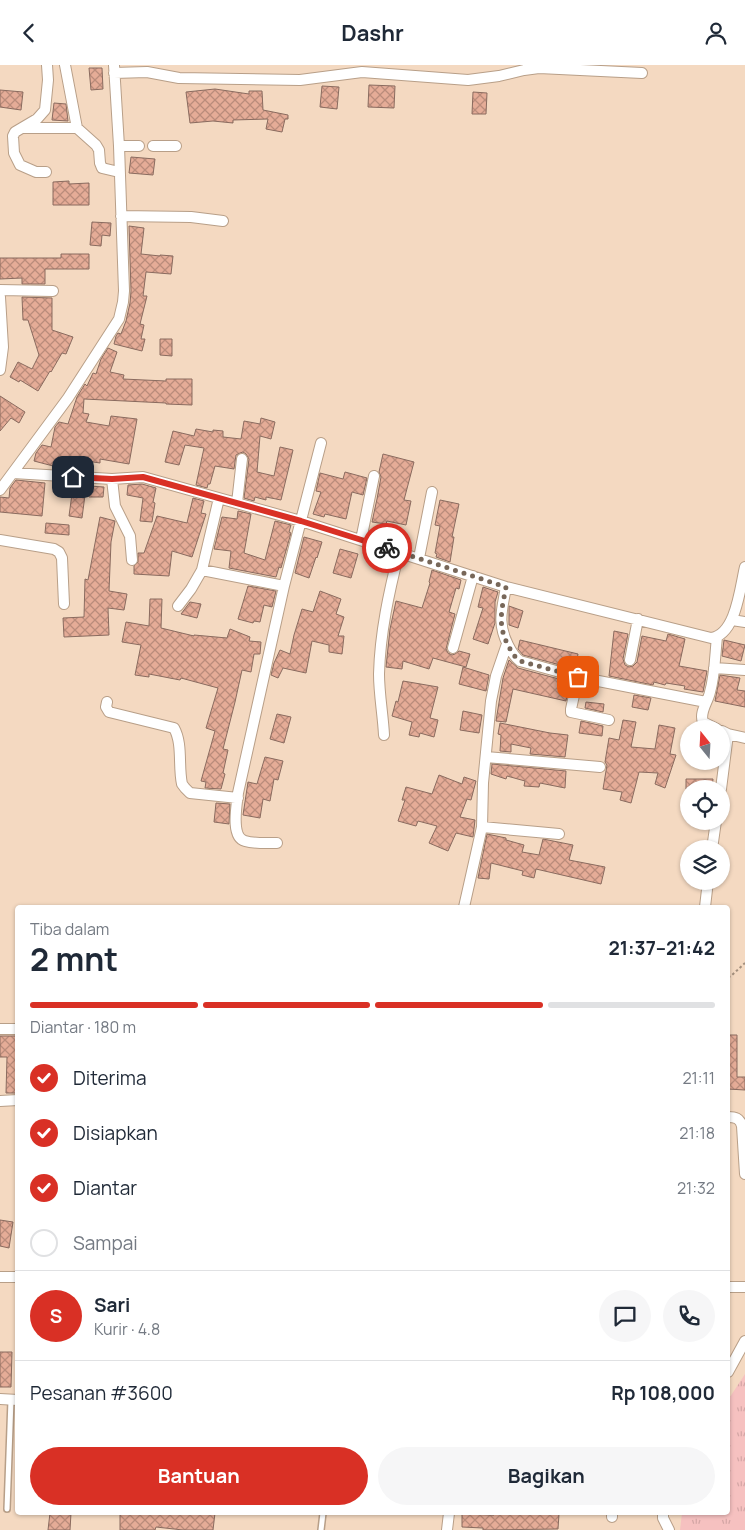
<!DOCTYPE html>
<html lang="id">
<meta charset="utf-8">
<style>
:root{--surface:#fff;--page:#f6f6f7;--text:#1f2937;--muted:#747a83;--line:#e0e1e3;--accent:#d93025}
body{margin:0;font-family:Manrope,sans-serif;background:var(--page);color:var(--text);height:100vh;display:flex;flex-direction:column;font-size:19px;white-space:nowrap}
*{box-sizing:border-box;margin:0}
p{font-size:16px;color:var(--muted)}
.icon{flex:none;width:28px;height:28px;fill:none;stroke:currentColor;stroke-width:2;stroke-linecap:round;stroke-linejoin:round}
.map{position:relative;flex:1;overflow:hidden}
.panel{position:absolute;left:15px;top:840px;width:715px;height:610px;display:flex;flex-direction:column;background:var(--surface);border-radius:5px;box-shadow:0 1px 4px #0004}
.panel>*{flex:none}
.needle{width:32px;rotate:342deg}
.tools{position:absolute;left:680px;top:655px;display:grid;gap:10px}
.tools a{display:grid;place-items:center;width:50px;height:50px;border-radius:50%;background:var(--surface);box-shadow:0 1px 4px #0004;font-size:25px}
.pin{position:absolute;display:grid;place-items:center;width:42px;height:42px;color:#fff;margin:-21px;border-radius:10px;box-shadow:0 2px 8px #0006}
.courier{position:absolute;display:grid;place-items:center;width:50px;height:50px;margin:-25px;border:4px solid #d93025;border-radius:50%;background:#fff;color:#222;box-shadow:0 1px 6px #0007}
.head em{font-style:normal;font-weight:700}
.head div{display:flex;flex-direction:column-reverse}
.head{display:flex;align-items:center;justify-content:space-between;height:85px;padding:0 15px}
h1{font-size:32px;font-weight:700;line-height:38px}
.bar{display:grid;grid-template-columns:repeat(4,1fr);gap:8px 5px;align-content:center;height:60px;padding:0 15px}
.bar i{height:6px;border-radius:4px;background:var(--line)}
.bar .selected{background:var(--accent)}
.bar p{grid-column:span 4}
.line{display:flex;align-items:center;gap:12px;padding:0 15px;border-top:1px solid var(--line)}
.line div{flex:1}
.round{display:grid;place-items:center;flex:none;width:52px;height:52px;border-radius:26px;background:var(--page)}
ol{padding:0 15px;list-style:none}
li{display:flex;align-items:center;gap:15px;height:55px}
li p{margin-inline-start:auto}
li .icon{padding:5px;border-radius:50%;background:var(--accent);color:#fff;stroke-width:4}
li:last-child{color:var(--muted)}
li i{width:28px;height:28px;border:2px solid var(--line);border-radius:50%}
.cta{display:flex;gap:10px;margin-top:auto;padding:10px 15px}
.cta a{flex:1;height:58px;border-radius:30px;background:var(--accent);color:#fff;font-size:20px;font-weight:700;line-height:58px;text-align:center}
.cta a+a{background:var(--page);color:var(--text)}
header{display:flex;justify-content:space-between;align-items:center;height:65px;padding:0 15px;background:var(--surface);font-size:22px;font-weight:700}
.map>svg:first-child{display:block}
</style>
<header><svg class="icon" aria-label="back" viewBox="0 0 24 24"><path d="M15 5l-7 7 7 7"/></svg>Dashr<svg class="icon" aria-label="person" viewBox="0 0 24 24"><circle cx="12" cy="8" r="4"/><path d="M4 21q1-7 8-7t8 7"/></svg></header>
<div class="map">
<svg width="745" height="1465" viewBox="0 0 745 1465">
<defs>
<pattern id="grass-tufts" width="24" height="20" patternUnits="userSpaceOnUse" patternTransform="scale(1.25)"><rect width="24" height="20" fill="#f6c1c0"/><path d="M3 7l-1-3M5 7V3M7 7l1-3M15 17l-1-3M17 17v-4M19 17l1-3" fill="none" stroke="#d4a6a5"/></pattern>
<pattern id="building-cross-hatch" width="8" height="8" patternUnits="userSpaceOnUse" patternTransform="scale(1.25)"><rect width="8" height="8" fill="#e5ac97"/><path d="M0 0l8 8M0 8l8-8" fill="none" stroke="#ba8c7b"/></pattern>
</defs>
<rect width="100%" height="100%" fill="#f4d9c1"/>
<!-- grass -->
<path fill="url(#grass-tufts)" d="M745,1309V1465H680L682,1448H728V1335Z"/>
<!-- building -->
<path fill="url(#building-cross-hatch)" stroke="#8a6b5f" d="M89,3H102L103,24L91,25Z
M369,20L395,21L394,43L368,42Z
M322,21L339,22L337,44L320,42Z
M215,24L249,29V26H262L263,45L288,50V54H285L282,67L266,64L268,54L233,55V58L213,56L190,58L186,27Z
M0,25L23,27L21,45L0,42Z
M473,27L487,28L486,49H472Z
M54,38L66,39L68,56L52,55Z
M131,92L155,94L153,110L129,108Z
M69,116V119L89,118V140H53V117Z
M92,157L111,158L110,171L102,170L101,181L90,180Z
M129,161L144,163L141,189L160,191V190L173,191L171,209L146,207L143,231H147L140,259L144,260L141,274H145L142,286L114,279L116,271L118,268L121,269L126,256L130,238L131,226Z
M61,189H89V204H45V219H22V213L0,214V193H61Z
M22,232L52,233V265L73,272L66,289L62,288L51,307L50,306L38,326L20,315L19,317L10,312L18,297L32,304L39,290L28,255H23Z
M160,274H172V291L160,290Z
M108,283L117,287L110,307L124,310L123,314L166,316V314H192V340L166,339V338L84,334L83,348L89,349L86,357L109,361L111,351L137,354L129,399L100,394V398L60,392L57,402L34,396L36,388L42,380L51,382L55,362L59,357L68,359L77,332L85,319L87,321L93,308L96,309L101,294Z
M0,331L25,347L19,358L11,353L0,366Z
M261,353L275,357L271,374L260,371L257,407L274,411L280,382L293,385L281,435L266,432V435L255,432L254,436L244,433L249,394L246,389L243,387L240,388L236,390L234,404L215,401L210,419H208L207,423L196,420L204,383L185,380L179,400L165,397L173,366L194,371L196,364L213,367V365L223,366V372L241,374L244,356L260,359Z
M383,389L414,397L404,435L411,436L406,460L387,456L386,459L372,457L377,434L381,412L379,407Z
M345,407L367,413L363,430L352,427L346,454L325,449L324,452L313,449L321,427L316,426L320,408L343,414Z
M16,415L45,418L42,451L0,447V432L9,433L10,423Z
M142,419L156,423L153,437L155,438L152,457L140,456L143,433L127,430L128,420Z
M89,421L104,422L103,432H89Z
M72,429L85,430L82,453L69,451Z
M193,433L204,436L201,448L206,449L192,492L172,486L169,511L134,509V501L138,497V488H144L157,451L187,458Z
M440,435L459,439L452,472H454L450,497L436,492L437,489L435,488L440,461L435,460Z
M238,446L251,449L244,488L265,495L275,456L291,460L289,467L291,468L281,503L279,502L276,512L229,503L231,486L214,484L222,452L237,454Z
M100,452L115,456L111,477L109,526L127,529L124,545L108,543L109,570L64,572L63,553L84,552L85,514L88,515Z
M46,458L69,460V470L45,468Z
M304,472L322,477L317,493L316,492L309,513L295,508Z
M340,484L358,489L351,513L333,508Z
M432,505L461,515L459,524L456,523L449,547L455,549L446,584L448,588L452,590L455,589L459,586L470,589L466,602L433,593L429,604L403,596L402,604L386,602L390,564L396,536L422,543L430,518L429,517Z
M248,521L276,526L272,542L264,540L260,557L254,556L253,558L238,554Z
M483,522L498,527L495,537V558L488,579L473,574L483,543L478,542Z
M320,526L341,534L336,549L344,552L338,571H344L342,589L329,587V580L312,576L306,608L283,603L278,613L271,610L274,598L280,585L290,589L294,570L302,544L313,547Z
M150,534H162L161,563L194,571V570L227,573L230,564L250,572L249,576L261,577L260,589H254L251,607L242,605L235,637L223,684L228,685L223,708L225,709L221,724L205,723L206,717L201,716L215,666L206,663L218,623L181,613L180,615L149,609V612L135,610L141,580L122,577L126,557L149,561Z
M190,537L201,539L197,553L181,549Z
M509,541L523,546L518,563L509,560Z
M614,566L628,569L623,594L625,600L629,602L633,601L637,597L642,571L666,576L668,569L685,574L679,601L707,606L703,627L684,624L685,621L666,618L665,620L654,617L653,620L609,611Z
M520,575L578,589L575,604L523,590L518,584Z
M724,575L745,580L741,596L722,591Z
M509,595L518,603L570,617L566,636L513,624L506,657L496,656L503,613Z
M463,602L489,610L486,626L459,619Z
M720,610L740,613L737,625L745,626V642L715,636Z
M403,616L438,622L430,653L438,655L434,672L420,668L419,672L409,670L412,657L392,651L396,636L398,637Z
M634,630L651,633L648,645L632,642Z
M586,637L604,639L603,647L585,643Z
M463,646L482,650L479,668L460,665Z
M277,649L291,652L284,678L270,674Z
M623,655L636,657L631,682L655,684L659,660L675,663L670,689L676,690L665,723L655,719L658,708L639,707L631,738L620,735L622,727L603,724L607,700L605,697L609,673L619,675Z
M581,656L603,661L602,671L579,668Z
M500,658L550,668L568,670L565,692L530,689L531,683L511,679V687L500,686L501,670L498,669Z
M265,692L283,696L278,715L274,714L270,736L263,734L260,753L243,750L248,717L257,719Z
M492,699L566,706L565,723L540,718L539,722L524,721L525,716L507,711L506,714L491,709Z
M439,710L462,719L464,712L476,716L471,735L467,734L460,752L475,755L473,772L456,768L448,786L429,778L437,761L418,756L416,761L398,756L405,735H402L406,722L432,729Z
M686,714H713L712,724H686Z
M216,738L230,739L229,759L214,757Z
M487,769L506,773V775L524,780L522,787L539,790L543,774L573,780L569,795L605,802L601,819L536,804L534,813L522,810L523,806L491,798L489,814L478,813Z
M728,970H737V1012H745V1025L728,1024Z
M0,971H18V1028H6L7,992H0Z
M0,1155L13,1157L9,1183L0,1181Z
M0,1287H12L11,1322H0Z
M50,1448H71L70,1465H48Z
M120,1448H215L213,1465H183L156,1462L155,1465H120Z
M494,1448L559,1449L558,1464L483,1465V1463L462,1462V1449L494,1450Z"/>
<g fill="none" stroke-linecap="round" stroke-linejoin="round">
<!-- service casing -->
<g stroke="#b89f88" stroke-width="8">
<path id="service" d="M7,1444L11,1335
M321,1465L323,1448"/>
</g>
<!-- minor casing -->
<g stroke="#b89f88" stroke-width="12">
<path id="minor" d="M65,0L77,63L96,80L99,85L100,98L102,103L119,107
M114,8L147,7L179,13L300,15L362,7L468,15L499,11L524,5L539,3L642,8
M23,63H77
M119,81H139
M153,81H176
M46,107H36L20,100L14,88L13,71L15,67L37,54L45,45L48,15L47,0
M121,151L191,152L223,156
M0,225L53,226
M0,232L3,282L0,305
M13,408L112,414L143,412L301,456L506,522L711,573C736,570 740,523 745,502
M112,414L115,441L130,471L132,495
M0,425L68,333L119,254L123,237L124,226L119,81L114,0
M237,438L242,394
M0,475L54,484L59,487L62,493L64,539
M361,475L374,411
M419,493L432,427
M202,505L284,521
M506,522C502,545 497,558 508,580C511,586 514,592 520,596L578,612L706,637
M178,541L191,524L202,505L219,433
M732,555L745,557
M453,583L473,511
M630,595L638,554
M714,603L745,605
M578,612L571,644V647L609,655
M107,637L106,642L109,647L174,663C183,679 178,701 182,719L185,723L190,728L238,733
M717,664L703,657C699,647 708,637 710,627C715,610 715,590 717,572
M722,666L728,669L745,673
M384,670C383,650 379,629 379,609C380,568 389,527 399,487
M486,692L600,702
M721,724L728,669
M482,762L559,769
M277,778C267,778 255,779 245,776C230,772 237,739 238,728L284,521L321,378
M712,784L716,756
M464,842L482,762L483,718L491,636L496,611L507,579
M705,842L708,816
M0,964H18
M0,1036L18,1035
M728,1052C735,1052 740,1053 742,1061L745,1109
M0,1212H18
M728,1222H745
M728,1307L745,1276
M0,1334L18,1335
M663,1448V1453L669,1465
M612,1452V1448
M447,1465L449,1448"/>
</g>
<!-- path -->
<path stroke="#a28e7c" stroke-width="2" stroke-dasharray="2.5 2.5" stroke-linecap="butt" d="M728,912L731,911L745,898"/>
<!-- service -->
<use href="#service" stroke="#fff" stroke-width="5"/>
<!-- minor -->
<use href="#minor" stroke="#fff" stroke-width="10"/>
</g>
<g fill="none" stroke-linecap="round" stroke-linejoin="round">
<!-- done -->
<path stroke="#776759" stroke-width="5" stroke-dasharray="0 9" d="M387,483L506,522C502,544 497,559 508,580C511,586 514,592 520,596L578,612"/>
<!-- route -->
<path stroke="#d93025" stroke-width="6" d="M73,412L112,414L143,412L301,456L387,483"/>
</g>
</svg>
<div class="tools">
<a><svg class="needle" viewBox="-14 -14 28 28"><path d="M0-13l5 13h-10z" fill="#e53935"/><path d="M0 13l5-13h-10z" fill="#747a83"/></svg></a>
<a><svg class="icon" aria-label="locate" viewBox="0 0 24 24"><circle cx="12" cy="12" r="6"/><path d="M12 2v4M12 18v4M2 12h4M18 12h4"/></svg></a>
<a><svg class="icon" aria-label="layers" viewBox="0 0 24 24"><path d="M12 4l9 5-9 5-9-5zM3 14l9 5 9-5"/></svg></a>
</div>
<div class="pin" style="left:578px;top:612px;background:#ea580c"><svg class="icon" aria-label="bag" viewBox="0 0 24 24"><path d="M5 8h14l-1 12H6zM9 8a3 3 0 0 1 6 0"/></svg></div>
<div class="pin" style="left:73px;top:412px;background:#1f2937"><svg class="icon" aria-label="home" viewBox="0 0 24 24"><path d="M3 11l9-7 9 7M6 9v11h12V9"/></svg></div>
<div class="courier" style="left:387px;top:483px"><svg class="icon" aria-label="bike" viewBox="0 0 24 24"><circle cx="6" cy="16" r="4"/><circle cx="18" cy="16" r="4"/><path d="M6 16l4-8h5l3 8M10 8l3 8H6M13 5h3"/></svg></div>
<section class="panel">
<div class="head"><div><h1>2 mnt</h1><p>Tiba dalam</p></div><em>21:37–21:42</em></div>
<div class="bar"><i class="selected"></i><i class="selected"></i><i class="selected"></i><i></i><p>Diantar · 180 m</p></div>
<ol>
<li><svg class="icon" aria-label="check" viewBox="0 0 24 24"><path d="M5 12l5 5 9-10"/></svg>Diterima<p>21:11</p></li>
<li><svg class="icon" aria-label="check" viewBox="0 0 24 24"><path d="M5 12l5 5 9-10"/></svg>Disiapkan<p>21:18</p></li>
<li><svg class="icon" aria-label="check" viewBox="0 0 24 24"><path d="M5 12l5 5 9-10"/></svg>Diantar<p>21:32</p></li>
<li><i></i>Sampai</li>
</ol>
<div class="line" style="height:90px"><b class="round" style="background:var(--accent);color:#fff">S</b><div><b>Sari</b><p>Kurir · 4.8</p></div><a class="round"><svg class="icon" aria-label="chat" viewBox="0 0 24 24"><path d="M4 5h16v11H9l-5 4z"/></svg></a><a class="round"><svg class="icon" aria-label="phone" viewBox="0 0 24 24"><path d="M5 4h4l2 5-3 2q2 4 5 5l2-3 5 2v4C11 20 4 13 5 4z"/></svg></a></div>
<div class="line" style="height:65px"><div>Pesanan #3600</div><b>Rp 108,000</b></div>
<div class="cta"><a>Bantuan</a><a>Bagikan</a></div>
</section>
</div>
